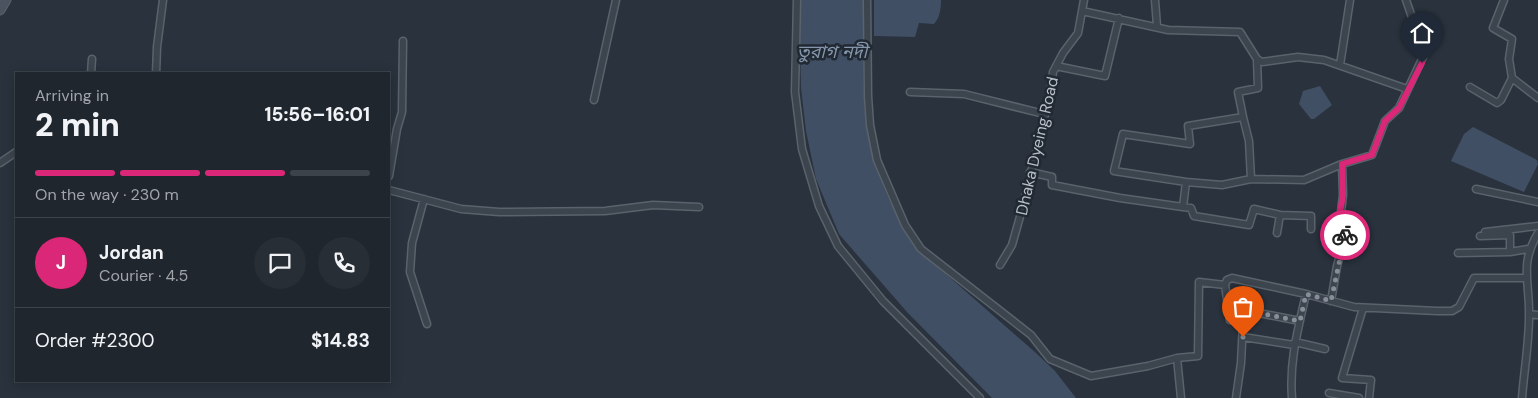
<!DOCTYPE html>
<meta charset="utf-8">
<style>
:root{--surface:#1f262e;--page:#272e36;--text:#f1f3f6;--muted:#a1a5aa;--line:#3c434a;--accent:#db2777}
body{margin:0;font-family:"DM Sans","Noto Sans Bengali",sans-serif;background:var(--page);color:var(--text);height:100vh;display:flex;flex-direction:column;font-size:19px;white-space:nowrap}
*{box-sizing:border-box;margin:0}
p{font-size:16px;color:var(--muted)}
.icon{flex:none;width:28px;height:28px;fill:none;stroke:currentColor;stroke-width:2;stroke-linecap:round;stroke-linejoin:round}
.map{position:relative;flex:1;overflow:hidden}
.details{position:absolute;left:15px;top:72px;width:375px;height:310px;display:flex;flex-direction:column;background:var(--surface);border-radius:0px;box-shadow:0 2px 12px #0003,0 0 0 1px var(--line)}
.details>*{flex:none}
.pin{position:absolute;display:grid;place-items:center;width:42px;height:42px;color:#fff;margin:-51px -21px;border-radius:50% 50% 50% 0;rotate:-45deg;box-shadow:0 0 5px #0007}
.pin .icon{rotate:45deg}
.courier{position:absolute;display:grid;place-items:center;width:50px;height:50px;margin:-25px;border:4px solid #db2777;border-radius:50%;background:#fff;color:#222;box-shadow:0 1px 6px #0007}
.overview em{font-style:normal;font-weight:800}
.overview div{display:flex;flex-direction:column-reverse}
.overview{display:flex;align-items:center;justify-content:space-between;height:85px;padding:0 20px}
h1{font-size:32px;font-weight:800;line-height:38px}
.bar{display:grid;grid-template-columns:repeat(4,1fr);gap:8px 5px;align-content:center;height:60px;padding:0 20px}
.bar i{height:6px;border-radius:4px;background:var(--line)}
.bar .selected{background:var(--accent)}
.bar p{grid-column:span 4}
.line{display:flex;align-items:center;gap:12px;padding:0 20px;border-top:1px solid var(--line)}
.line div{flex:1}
.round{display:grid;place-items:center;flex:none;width:52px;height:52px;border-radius:26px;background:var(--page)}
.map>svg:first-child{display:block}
</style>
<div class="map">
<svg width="1538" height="398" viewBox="0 0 1538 398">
<rect width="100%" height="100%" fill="#29323d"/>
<!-- water -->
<path fill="#414f65" d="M799,0H865C865,46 859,109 872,152C882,189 899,225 923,254L1036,353L1055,371L1076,398H992L907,312L839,234L816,179L806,131L801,88Z
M874,0H941C941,8 940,18 934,24L919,23L915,37L874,36Z
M1320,86L1332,105L1314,119H1311L1299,104L1303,91Z
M1473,127L1537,160L1538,164L1524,192L1451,161L1464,134Z"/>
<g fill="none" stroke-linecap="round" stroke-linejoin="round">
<!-- minor casing -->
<g stroke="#5a626b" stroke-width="9">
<path id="minor" d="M797,0L795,92L802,149L819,206L838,246L883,301L980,398
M867,0L868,96L870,125L877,160L905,225L921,249L1031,335L1050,359L1091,376L1148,366L1177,358
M1155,0L1157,26
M1082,11L1168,30L1240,32L1257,59L1262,62L1298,57L1324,60L1407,89
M1340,65L1350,0
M1056,66L1105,76L1119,18
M91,74L92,59
M156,74L157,47L163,0
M1512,78L1538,98
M1470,87L1497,103L1501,100L1512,78L1509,59L1512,39L1493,28L1504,0
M910,92L964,94L1044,114
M594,100L616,0
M0,163L16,152
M1030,172L1052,177V185L1120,198L1183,207L1186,182L1114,171L1123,134L1190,144L1188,126L1243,117L1238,92L1258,88L1257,59
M389,176L397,129L402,112L403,41
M1251,179L1304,180L1342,164
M1186,182L1222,185L1251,179L1249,141L1243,117
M1476,189L1538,202
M389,190L461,209L499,212L605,211L653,205L699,207
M424,199L412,243L410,272L427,324
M1183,207L1191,208L1194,216L1249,225L1254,209L1280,215L1277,233
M1280,215L1311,216V229
M1485,232L1538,226
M1480,236L1510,235V252
M1458,253L1510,252L1528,249
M1000,265L1012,245L1023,206L1050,94L1053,72L1063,53L1078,33L1084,0
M1225,285L1230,320L1243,323L1241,363L1236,398
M1331,301L1337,266L1345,237L1340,220L1343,195L1342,164L1372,155L1385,121L1399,108L1423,57V49L1406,0
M1228,307L1300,321
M1363,308L1342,378L1371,380L1369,398
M1529,314L1538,315
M1243,337L1294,345
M1295,342L1325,349
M1329,393L1359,398
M1181,398L1177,358L1198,356L1199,282L1225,285L1227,280L1232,278L1306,294L1354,307L1437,311H1452L1459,307L1474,278H1526
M1292,398C1289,362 1298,329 1306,294
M1522,398C1524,371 1529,344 1529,316C1530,282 1519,265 1538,233"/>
</g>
<!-- secondary casing -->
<g stroke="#5a626b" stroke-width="11">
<path id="secondary" d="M0,10L6,0"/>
</g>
<!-- minor -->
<use href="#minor" stroke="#3c444e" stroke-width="6"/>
<!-- secondary -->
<use href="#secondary" stroke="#4b5360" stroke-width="9"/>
</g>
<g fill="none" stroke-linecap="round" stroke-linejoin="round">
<!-- done -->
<path stroke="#878e97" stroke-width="5" stroke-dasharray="0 9" d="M1243,337V323L1230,320L1228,307L1300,321L1306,294L1331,301L1345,235"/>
<!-- route -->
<path stroke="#db2777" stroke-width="6" d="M1345,235L1340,212L1343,195L1342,164L1372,155L1385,121L1399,108L1422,63"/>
</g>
<g text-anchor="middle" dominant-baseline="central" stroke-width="5" stroke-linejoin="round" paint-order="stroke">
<!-- street labels -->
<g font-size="16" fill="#b9bfc8" stroke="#212933">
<text transform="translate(1037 146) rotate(-77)">Dhaka Dyeing Road</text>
</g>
<!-- water labels -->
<g font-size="18" font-style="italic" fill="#8495ac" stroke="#212933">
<text x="832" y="52">তুরাগ নদী</text>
</g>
</g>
</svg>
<div class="pin" style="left:1243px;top:337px;background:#ea580c"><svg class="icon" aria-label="bag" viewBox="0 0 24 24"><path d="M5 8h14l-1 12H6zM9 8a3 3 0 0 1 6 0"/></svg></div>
<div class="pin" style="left:1422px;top:63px;background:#1f2937"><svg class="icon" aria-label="home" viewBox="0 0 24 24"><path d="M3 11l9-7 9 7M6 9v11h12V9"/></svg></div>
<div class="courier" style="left:1345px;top:235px"><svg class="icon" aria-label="bike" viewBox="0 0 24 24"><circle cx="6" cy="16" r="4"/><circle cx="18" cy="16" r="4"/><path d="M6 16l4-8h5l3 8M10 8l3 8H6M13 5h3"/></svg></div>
<section class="details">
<div class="overview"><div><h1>2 min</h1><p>Arriving in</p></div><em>15:56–16:01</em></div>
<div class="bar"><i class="selected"></i><i class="selected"></i><i class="selected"></i><i></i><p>On the way · 230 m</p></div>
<div class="line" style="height:90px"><b class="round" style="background:var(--accent);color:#fff">J</b><div><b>Jordan</b><p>Courier · 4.5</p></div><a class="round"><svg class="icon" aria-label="chat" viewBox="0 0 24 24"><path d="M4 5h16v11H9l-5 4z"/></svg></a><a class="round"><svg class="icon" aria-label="phone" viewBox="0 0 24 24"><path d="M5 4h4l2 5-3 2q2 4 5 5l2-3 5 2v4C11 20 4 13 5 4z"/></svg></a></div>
<div class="line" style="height:65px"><div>Order #2300</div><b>$14.83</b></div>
</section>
</div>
